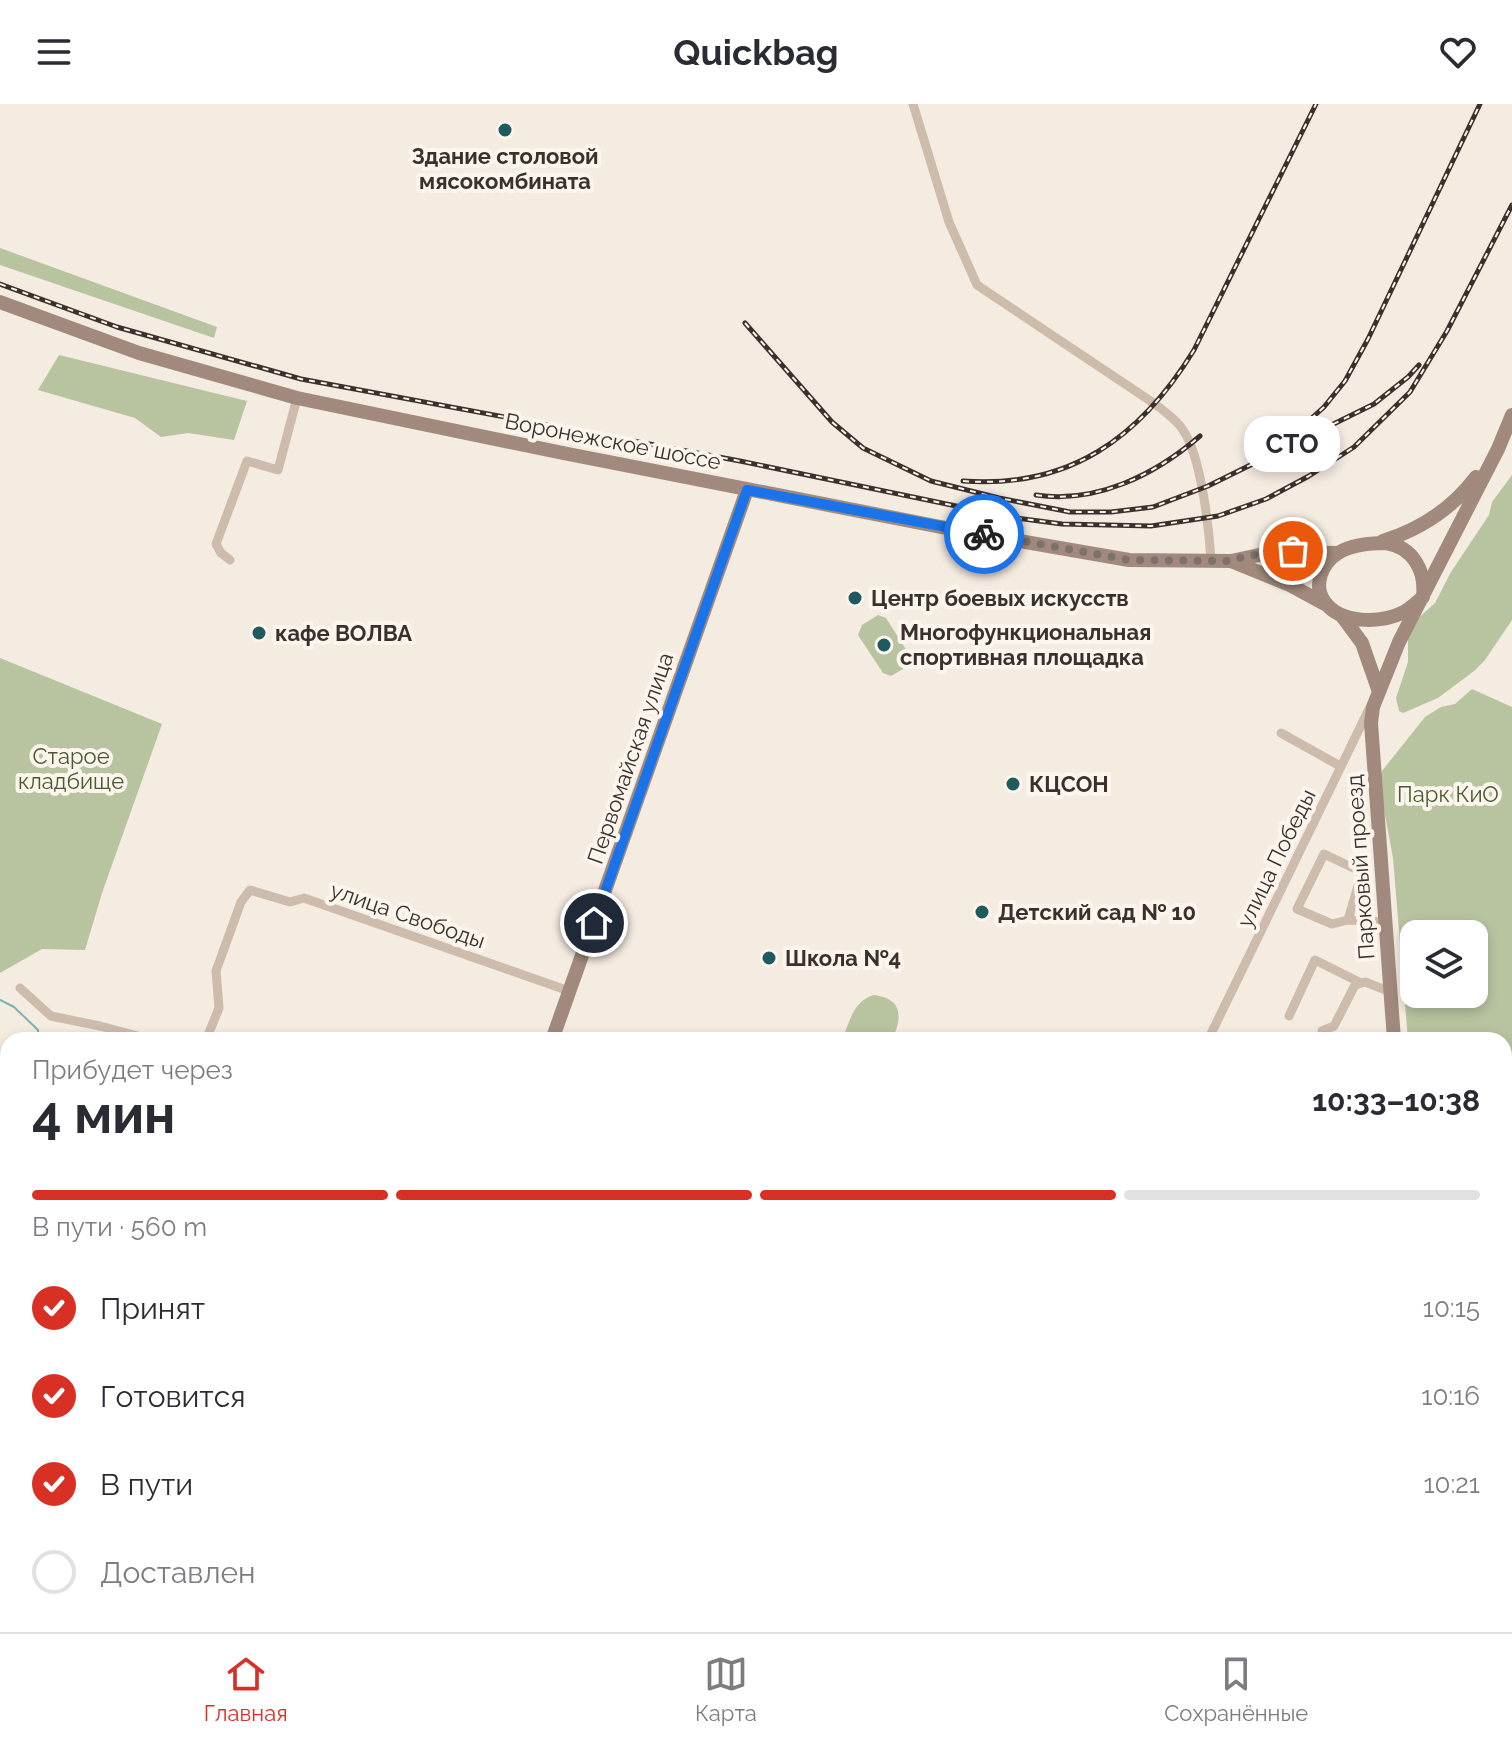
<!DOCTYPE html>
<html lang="ru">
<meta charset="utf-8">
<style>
:root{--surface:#fff;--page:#f7f7f7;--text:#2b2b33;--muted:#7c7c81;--line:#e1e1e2;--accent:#d93025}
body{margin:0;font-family:Raleway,sans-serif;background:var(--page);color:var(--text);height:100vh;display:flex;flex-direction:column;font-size:30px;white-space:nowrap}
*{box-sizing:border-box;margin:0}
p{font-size:26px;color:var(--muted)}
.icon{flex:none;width:44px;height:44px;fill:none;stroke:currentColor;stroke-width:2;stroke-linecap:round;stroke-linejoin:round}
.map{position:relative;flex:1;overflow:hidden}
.drawer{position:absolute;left:0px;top:928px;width:1512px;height:600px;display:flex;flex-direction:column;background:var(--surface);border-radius:24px 24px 0 0;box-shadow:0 4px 12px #0003}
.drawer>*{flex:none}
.controls{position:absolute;left:1400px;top:816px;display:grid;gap:16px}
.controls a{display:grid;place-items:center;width:88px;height:88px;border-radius:16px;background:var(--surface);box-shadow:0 4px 12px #0003;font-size:40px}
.pin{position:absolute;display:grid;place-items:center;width:68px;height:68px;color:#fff;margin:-34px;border:4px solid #fff;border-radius:50%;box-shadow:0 2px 8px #0007}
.courier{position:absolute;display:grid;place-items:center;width:80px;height:80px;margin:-40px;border:6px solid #1a73e8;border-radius:50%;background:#fff;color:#222;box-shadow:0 2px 10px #0007}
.bubble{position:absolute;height:56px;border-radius:24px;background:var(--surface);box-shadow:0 4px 12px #0003;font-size:26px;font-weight:700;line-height:56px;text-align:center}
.overview em{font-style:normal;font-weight:700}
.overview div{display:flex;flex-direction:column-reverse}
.overview{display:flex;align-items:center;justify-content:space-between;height:136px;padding:0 32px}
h1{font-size:52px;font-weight:700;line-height:60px}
.bar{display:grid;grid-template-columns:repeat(4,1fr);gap:12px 8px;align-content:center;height:96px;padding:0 32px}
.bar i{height:10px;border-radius:6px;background:var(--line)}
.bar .selected{background:var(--accent)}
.bar p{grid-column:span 4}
ol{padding:0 32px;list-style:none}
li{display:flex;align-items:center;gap:24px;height:88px}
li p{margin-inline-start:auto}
li .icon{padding:8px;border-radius:50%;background:var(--accent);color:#fff;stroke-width:4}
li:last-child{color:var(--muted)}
li i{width:44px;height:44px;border:4px solid var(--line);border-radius:50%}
header{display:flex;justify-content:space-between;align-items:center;height:104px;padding:0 32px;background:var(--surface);font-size:36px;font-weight:700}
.menu{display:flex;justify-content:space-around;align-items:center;height:112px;border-top:2px solid var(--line);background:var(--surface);font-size:22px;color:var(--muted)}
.menu a{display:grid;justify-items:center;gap:4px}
.menu .selected{color:var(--accent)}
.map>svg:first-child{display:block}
</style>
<header><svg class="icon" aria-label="menu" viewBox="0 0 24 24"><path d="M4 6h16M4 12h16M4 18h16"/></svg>Quickbag<svg class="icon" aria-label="heart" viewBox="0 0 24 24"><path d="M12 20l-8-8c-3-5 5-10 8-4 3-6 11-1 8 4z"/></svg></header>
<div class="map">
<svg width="1512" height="1528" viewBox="0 0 1512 1528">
<rect width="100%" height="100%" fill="#f4ebe1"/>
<!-- green -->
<path fill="#b8c4a0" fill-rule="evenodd" d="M0,144L217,223L214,234L0,161Z
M59,251L247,297L234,336L188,329L161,333L135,314L38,286Z
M1512,371V516L1485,556L1474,567L1438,594L1403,609L1399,607L1396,594L1408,558V531L1414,518L1435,499L1451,468L1489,411L1492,398Z
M878,511L886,514L912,555L910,561L891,572L883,569L858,531L862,521Z
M0,554L162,620L102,789L85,846L42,845L0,869Z
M1472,585L1512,603V1212L1504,1208V936H1408L1393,754L1379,679L1382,667L1425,613L1441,603L1455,600ZM1414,830H1474V890H1414Z
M874,891C904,895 902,914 892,936H842C850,917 853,897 874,891Z
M0,1391L8,1400V1520H89L86,1528H0Z
M395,1520H762L757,1528H392Z
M798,1520H884L892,1528H793Z
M936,1520H1060L1063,1528H943Z"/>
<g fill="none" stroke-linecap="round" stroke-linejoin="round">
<!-- stream -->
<path stroke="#7fb0b2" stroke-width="2" d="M0,896L14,903L38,926V936
M921,1520L927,1528"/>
<!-- street -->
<path stroke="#cdbbac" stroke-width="9" d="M913,0L949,118L977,181L1155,300C1165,308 1177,316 1183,326C1201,352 1209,424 1211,456
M230,456L221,449L216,440L247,357L278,366L297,294
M1281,629L1340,662
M1348,816L1332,820L1297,805L1324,750L1362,768L1348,816L1385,818
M20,884L51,912L100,922L153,936
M1289,912L1315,856L1359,878
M1322,927L1334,922L1355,881L1365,878L1391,888
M206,936L219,904L216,867L241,798L250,786L290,798L304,794L569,887
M1208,936L1369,605
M0,1384L8,1394
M119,1520L128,1528
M1394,1520L1396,1528
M1225,1528L1234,1520"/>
<!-- secondary -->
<path stroke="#a18a7d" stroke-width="14" d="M0,198L139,249L297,294L563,349L951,425L1129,456L1231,457L1273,448L1338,449
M1383,437C1421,425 1452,405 1476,373
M1386,439C1413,443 1426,467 1423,493C1417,498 1411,504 1404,508C1382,519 1340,521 1324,497C1313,481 1322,459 1338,449C1351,441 1371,439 1386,439Z
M1231,457L1290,481L1325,500
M1342,512L1362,539L1379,588
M552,936L747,386
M1394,936L1371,619L1373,603L1399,538L1498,345L1512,311
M1504,1226L1512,1230
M341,1528L344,1520"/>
<!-- rail casing -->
<g stroke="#3b302b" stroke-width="5">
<path id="rail" d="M0,180L117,223L301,275L740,357L1009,413L1062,420L1151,422L1218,412L1266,395L1309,372L1354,343L1410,288L1447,227L1512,101
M745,219L832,318L863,344L931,377L999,394L1070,408H1111L1153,403L1208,382L1374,300L1408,273L1419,261
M1284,339L1324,303L1345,277L1368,235L1480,0
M963,377C1069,385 1140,334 1194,246L1316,0
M1036,391C1096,400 1155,371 1200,332"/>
</g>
<!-- rail -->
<use href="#rail" stroke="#fbf5ee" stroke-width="2" stroke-dasharray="6" stroke-linecap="butt"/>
</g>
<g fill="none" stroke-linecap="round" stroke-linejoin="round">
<!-- done -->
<path stroke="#7c716b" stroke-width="8" stroke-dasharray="0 14.4" d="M984,430L1129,456L1231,457L1245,452L1293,447"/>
<!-- route -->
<path stroke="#1a73e8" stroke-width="10" d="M594,819L747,386L984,430"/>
</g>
<!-- markers -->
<g fill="#1f5a5e" stroke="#fbf5ee" stroke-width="3">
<circle cx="505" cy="26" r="8"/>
<circle cx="855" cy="494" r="8"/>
<circle cx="259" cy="529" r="8"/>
<circle cx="884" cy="541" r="8"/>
<circle cx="1013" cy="680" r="8"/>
<circle cx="982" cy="808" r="8"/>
<circle cx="769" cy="854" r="8"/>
</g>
<g text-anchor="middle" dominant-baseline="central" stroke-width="8" stroke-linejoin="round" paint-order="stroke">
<!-- poi labels -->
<g font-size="22" font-weight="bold" fill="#3b302b" stroke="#fbf5ee" text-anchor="start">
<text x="505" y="52" text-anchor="middle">Здание столовой<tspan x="505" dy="25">мясокомбината</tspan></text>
<text x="871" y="494">Центр боевых искусств</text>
<text x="900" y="528">Многофункциональная<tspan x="900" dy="25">спортивная площадка</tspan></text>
<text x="275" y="529">кафе ВОЛВА</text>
<text x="1029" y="680">КЦСОН</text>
<text x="998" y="808">Детский сад № 10</text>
<text x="785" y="854">Школа №4</text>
</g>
<!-- street labels -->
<g font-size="22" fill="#3b302b" stroke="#fbf5ee">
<text transform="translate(613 337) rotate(11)">Воронежское шоссе</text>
<text transform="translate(630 654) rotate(-71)">Первомайская улица</text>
<text transform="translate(1276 754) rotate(-64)">улица Победы</text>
<text transform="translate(1360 763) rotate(-94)">Парковый проезд</text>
<text transform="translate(408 811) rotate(19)">улица Свободы</text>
</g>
<!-- park labels -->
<g font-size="22" fill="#4a5a2e" stroke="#fbf5ee">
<text x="71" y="652">Старое<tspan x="71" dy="25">кладбище</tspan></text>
<text x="1448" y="690">Парк КиО</text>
</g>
</g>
</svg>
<div class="controls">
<a><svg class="icon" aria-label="layers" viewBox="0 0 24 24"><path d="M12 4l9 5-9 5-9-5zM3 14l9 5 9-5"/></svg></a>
</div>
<div class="pin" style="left:1293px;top:447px;background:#ea580c"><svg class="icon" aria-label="bag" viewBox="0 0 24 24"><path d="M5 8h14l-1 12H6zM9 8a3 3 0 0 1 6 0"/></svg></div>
<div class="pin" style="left:594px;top:819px;background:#1f2937"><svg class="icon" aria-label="home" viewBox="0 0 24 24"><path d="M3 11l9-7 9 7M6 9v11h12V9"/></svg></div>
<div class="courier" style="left:984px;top:430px"><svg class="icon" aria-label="bike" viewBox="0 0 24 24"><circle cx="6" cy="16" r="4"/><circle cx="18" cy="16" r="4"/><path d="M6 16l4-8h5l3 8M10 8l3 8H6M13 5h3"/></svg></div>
<div class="bubble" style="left:1244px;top:312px;width:96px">СТО</div>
<section class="drawer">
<div class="overview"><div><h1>4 мин</h1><p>Прибудет через</p></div><em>10:33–10:38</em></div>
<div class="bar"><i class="selected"></i><i class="selected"></i><i class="selected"></i><i></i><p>В пути · 560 m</p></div>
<ol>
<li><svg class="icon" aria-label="check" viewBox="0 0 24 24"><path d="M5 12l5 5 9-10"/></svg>Принят<p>10:15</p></li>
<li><svg class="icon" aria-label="check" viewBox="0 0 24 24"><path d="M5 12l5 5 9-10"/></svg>Готовится<p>10:16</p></li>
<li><svg class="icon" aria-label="check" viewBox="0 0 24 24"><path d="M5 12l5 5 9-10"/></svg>В пути<p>10:21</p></li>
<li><i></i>Доставлен</li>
</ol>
</section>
</div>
<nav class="menu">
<a class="selected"><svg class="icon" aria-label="home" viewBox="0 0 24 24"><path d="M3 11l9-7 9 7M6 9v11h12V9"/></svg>Главная</a>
<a><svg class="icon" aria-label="map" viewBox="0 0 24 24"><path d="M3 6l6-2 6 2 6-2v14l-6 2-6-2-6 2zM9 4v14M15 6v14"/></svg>Карта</a>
<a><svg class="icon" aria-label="saved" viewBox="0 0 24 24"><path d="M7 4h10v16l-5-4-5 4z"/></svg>Сохранённые</a>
</nav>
